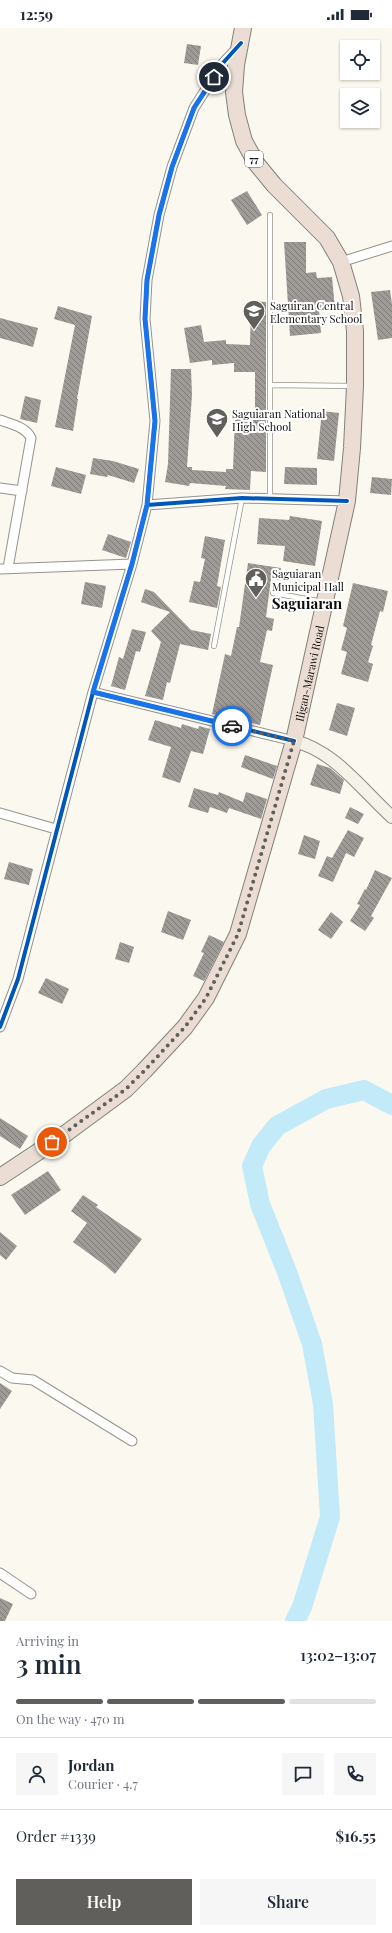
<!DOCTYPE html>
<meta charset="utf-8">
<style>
:root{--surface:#fff;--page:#f6f6f7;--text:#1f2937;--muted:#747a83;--line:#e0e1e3;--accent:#605f5c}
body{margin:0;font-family:"Playfair Display",serif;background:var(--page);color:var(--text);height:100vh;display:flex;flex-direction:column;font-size:15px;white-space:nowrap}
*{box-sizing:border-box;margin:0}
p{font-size:13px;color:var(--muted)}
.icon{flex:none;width:22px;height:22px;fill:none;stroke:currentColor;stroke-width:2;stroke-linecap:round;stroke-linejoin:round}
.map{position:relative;height:1593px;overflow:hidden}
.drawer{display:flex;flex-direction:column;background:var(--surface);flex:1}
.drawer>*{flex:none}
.controls{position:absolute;left:340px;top:12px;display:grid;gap:8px}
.controls a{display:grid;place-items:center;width:40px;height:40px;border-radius:0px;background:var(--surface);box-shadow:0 1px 3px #0004;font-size:20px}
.pin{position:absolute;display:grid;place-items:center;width:34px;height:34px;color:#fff;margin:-17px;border:2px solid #fff;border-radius:50%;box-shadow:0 1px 4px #0007}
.courier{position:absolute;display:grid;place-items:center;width:40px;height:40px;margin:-20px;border:3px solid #1a73e8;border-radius:50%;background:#fff;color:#222;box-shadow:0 1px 5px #0007}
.summary em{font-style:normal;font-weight:600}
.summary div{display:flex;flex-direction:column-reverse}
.summary{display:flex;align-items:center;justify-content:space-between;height:68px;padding:0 16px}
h1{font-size:26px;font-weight:600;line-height:30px}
.bar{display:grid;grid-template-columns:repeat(4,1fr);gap:6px 4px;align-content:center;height:48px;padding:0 16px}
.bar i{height:5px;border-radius:3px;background:var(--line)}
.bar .on{background:var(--accent)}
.bar p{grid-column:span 4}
.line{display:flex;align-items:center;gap:10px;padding:0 16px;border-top:1px solid var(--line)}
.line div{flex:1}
.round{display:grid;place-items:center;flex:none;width:42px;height:42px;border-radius:0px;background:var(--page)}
.action{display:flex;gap:8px;margin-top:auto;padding:8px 16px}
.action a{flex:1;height:46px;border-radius:0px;background:var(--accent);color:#fff;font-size:16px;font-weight:600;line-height:46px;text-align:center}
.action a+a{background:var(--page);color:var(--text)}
.status{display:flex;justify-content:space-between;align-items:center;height:28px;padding:0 20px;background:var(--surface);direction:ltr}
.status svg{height:11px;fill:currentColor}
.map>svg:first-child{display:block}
</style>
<div class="status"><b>12:59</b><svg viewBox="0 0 49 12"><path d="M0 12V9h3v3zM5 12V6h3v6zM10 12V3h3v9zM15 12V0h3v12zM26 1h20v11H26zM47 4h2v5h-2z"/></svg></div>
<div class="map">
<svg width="392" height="1593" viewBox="0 0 392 1593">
<defs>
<pattern id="building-back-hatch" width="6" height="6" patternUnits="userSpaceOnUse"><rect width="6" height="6" fill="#9e9a96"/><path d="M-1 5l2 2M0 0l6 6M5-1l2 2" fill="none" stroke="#7f7c79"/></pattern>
</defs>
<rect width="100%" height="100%" fill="#fbf8f0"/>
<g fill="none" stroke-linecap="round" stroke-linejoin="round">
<!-- river -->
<path stroke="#c2eaf9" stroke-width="20" d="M295,1593L302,1579L330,1489L323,1376L312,1316L287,1244L260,1176L252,1138L261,1118L277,1098L326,1071L364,1062L392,1077"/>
</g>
<!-- building -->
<path fill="url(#building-back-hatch)" d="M187,16L201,18L198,37L184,35Z
M247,163L262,187L247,197L231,172Z
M284,214H306V245L316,244L317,250L332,249L335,281L319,282L321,305L290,308Z
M390,262L392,276V310L378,312L371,264Z
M251,273L266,274V444L251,443L250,462L225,461L226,458L190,455L189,458L165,454L168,436L171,341H191L192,367L187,439H192V442L226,444V441H233L235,390H255V344H234V335L212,337V332L190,335L184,300L201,297L204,314L226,312V316L250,317Z
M58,278L92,288L77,371H78L73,403L55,399L75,297L54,291Z
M0,290L38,300L33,319L0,310Z
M25,368L41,372L37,395L20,391Z
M322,383L339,385L334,433L317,431Z
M93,430L113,433L139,441L134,455L108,447L107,449L90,446Z
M56,439L86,447L81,466L51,458Z
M285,439L317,440V457L284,456Z
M372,449L392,451L391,467L370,465Z
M290,488L322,493L315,538L283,533L285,518L257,516L259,490L289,492Z
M108,506L131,514L126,530L102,522Z
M205,508L225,512L217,558L221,559L217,580L189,574L194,553L200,554L205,531L201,530Z
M248,535L281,540L280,552L271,551L266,589L274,591L272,603L267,602L260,634L273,637L260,697L212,686L225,626L231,628L237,599H239Z
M85,554L106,558L102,580L81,576Z
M353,555L388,563L383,584L380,583L371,617L373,618L368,634L373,636L368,654L341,646L347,624L341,622L347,600L343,598Z
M145,561L154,564L191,602L211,606L208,622L180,616L170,655L167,654L163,672L145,668L161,614L151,603L170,584L141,574Z
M132,601L146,604L140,624L136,623L125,662L111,658L119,629L123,631Z
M337,675L355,680L347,708L329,702Z
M155,692L181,700L182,696L198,701L199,698L210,701L203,726L191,723L180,755L162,749L171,719L148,712Z
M245,727L277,738L273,751L241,739Z
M317,736L330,740L344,752L340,766L310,757Z
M194,760L218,767L219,764L243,774L246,764L267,771L261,791L229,780L227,785L210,779L208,785L188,779Z
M350,779L364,786L358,796L345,790Z
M348,802L364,810L354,829L346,825L333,854L318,848L327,828L332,830Z
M304,807L320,813L315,831L298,826Z
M9,834L33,841L29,857L4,851Z
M375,842L392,850L371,888L374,890L365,903L350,893L360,877L357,876L365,861L366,862Z
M168,883L191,892L183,912L161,904Z
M331,884L343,894L331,911L318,902Z
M209,907L224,914L204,953L193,948L204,925L201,924Z
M120,914L134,919L129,935L115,931Z
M46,950L69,961L62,976L38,965Z
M0,1090L28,1108L20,1121L0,1108Z
M48,1143L61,1162L25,1187L11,1167Z
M83,1167L98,1177L96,1179L142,1211L115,1246L106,1238L73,1214L87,1195L71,1183Z
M0,1204L17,1218L6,1232L0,1227Z
M0,1355L12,1363L0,1381Z
M0,1570L13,1576L5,1593H0Z"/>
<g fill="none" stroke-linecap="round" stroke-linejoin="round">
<!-- lane casing -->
<g stroke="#94938f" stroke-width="6">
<path id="lane" d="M271,357L353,358
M270,470V187
M273,565L323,574
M214,618L242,470"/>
</g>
<!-- street casing -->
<g stroke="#94938f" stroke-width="11">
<path id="street" d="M341,234L392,218
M0,392C11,396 26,399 31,410L8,540
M0,460L22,463
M147,477L242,470L347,473
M0,541L132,536
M93,664L294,713
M0,785L56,801
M0,999L18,951L93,664L132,536L147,477L155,393L145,291L147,252L159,187L172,139L194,80L222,36L238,19
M0,1343L12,1350L33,1352L132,1413
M0,1545L31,1566"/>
</g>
<!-- secondary casing -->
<g stroke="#8b8986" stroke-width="14">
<path id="secondary" d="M294,713C335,723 361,761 392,789"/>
</g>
<!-- highway casing -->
<g stroke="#81807c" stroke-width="18">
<g id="highway">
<path id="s1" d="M0,1149L65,1106L126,1061L144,1043L185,999L206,970L238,906L294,713L347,473L352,420L355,358V303L351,268L341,234L327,210L274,157L256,135L244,113L237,87L234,64L236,37L243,0"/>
</g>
</g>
<!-- lane -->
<use href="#lane" stroke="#fefefd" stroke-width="4.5"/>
<!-- street -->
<use href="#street" stroke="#fefefd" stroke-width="9"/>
<!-- secondary -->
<use href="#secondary" stroke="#f5f3e8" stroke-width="12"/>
<!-- highway -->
<use href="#highway" stroke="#ebddd3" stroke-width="16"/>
<!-- cycleway casing -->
<g stroke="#fff" stroke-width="6">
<path id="cycleway" d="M147,477L242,470L347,473
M93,664L294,713
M0,999L18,951L93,664L132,536L147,477L155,393L145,291L147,252L159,187L172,139L194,80L222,36L241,15"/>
</g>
<!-- cycleway -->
<use href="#cycleway" stroke="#0057b8" stroke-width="4"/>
</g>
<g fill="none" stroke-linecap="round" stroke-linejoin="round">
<!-- done -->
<path stroke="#605f5c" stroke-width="4" stroke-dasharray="0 7.2" d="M52,1114L126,1061L144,1043L185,999L206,970L238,906L294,713L232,698"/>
<!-- route -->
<path stroke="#1a73e8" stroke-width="5" d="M214,49L194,80L172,139L159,187L147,252L145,291L155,393L147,477L132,536L93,664L232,698"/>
</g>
<!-- icons -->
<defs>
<g id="school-pin" transform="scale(1.15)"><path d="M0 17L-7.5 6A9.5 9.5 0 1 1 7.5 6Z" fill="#605f5c" stroke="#fff"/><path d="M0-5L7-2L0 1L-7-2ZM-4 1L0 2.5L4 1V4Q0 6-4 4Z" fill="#fff"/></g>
<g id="civic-pin" transform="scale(1.15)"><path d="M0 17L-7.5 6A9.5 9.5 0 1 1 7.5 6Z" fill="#605f5c" stroke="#fff"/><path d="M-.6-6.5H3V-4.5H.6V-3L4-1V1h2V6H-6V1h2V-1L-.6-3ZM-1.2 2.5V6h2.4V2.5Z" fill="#fff"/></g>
</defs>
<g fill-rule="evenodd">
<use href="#school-pin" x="254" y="283"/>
<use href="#school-pin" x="217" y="391"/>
<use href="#civic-pin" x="256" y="551"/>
</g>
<g text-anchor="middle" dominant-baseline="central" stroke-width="4" stroke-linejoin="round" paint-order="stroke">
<!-- shield labels -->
<rect fill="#fff" stroke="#565656" stroke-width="1" x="245" y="123" width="18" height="16" rx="3"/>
<g font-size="10" font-weight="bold" fill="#0d0d0d">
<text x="254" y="131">77</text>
</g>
<!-- poi labels -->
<g font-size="11" fill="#0d0d0d" stroke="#fff" text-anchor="start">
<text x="270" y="277">Saguiran Central<tspan x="270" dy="13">Elementary School</tspan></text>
<text x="232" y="385">Saguiaran National<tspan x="232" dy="13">High School</tspan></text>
<text x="272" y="545">Saguiaran<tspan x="272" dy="13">Municipal Hall</tspan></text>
</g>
<!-- street labels -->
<g font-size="11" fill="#0d0d0d" stroke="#fff">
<text stroke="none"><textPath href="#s1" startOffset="617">Iligan-Marawi Road</textPath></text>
</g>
<!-- district labels -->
<g font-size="15" font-weight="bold" fill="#0d0d0d" stroke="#fff">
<text x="307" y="575">Saguiaran</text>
</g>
</g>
</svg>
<div class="controls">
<a><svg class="icon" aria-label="locate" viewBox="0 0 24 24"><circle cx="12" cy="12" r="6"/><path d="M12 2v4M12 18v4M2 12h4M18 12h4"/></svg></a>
<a><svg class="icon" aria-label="layers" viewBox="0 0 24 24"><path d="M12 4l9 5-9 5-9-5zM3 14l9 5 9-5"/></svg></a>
</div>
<div class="pin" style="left:52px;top:1114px;background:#ea580c"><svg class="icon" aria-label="bag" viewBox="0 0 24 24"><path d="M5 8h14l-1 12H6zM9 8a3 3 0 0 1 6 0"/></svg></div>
<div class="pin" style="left:214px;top:49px;background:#1f2937"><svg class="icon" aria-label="home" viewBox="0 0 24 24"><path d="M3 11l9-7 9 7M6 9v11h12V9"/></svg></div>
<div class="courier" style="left:232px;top:698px"><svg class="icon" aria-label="car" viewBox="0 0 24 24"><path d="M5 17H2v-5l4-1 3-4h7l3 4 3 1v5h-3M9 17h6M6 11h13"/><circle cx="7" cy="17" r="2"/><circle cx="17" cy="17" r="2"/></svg></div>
</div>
<section class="drawer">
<div class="summary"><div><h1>3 min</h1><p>Arriving in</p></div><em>13:02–13:07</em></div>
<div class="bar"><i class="on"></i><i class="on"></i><i class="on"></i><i></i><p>On the way · 470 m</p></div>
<div class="line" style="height:72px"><a class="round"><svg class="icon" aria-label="person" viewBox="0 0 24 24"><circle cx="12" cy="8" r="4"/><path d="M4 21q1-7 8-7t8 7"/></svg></a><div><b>Jordan</b><p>Courier · 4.7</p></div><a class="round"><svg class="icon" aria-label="chat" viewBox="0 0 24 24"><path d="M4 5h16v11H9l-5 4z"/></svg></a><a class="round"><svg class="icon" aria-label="phone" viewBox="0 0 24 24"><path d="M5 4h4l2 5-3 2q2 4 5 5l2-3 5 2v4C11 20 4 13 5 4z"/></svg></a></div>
<div class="line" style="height:52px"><div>Order #1339</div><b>$16.55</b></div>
<div class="action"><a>Help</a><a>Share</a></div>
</section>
